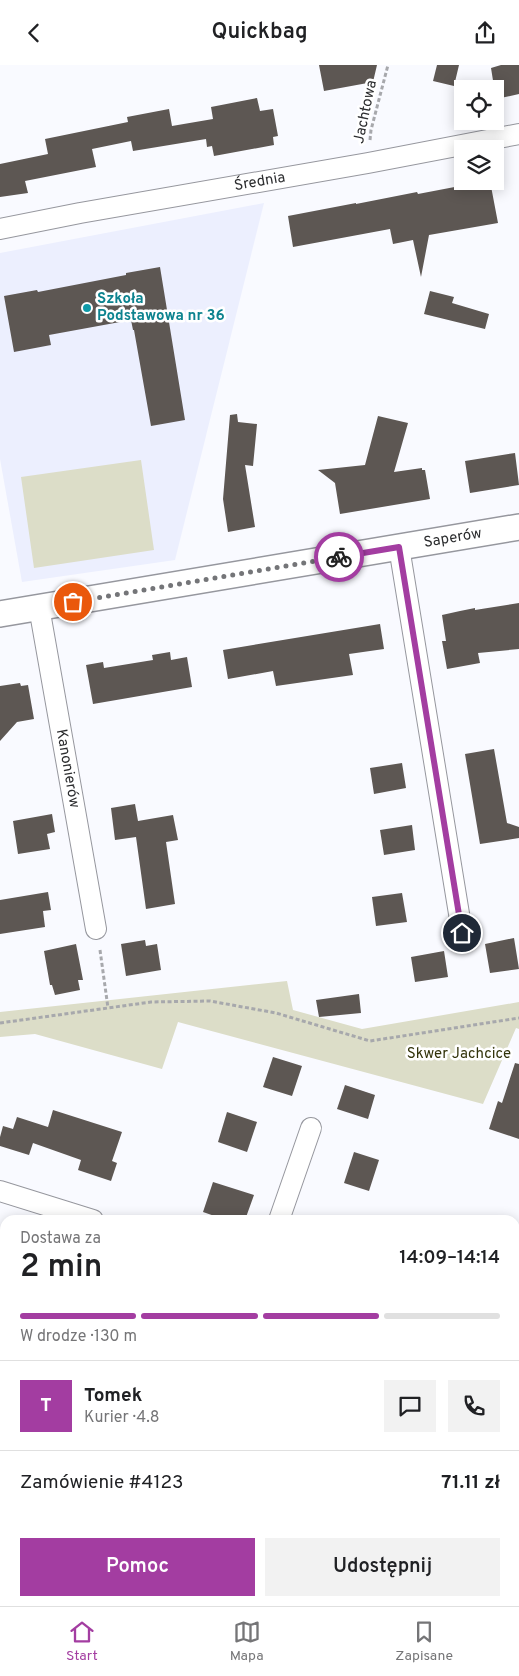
<!DOCTYPE html>
<html lang="pl">
<meta charset="utf-8">
<style>
:root{--surface:#fff;--page:#f2f2f2;--text:#202124;--muted:#757577;--line:#e0e0e0;--accent:#a33da1}
body{margin:0;font-family:Overpass,sans-serif;background:var(--page);color:var(--text);height:100vh;display:flex;flex-direction:column;font-size:19px;white-space:nowrap}
*{box-sizing:border-box;margin:0}
p{font-size:16px;color:var(--muted)}
.icon{flex:none;width:28px;height:28px;fill:none;stroke:currentColor;stroke-width:2;stroke-linecap:round;stroke-linejoin:round}
.map{position:relative;flex:1;overflow:hidden}
.panel{position:absolute;left:0px;top:1150px;width:520px;height:391px;display:flex;flex-direction:column;background:var(--surface);border-radius:15px 15px 0 0;box-shadow:0 2px 12px #0003}
.panel>*{flex:none}
.controls{position:absolute;left:454px;top:15px;display:grid;gap:10px}
.controls a{display:grid;place-items:center;width:50px;height:50px;border-radius:0px;background:var(--surface);box-shadow:0 2px 12px #0003;font-size:25px}
.pin{position:absolute;display:grid;place-items:center;width:42px;height:42px;color:#fff;margin:-21px;border:2px solid #fff;border-radius:50%;box-shadow:0 1px 5px #0007}
.courier{position:absolute;display:grid;place-items:center;width:50px;height:50px;margin:-25px;border:4px solid #a33da1;border-radius:50%;background:#fff;color:#222;box-shadow:0 1px 6px #0007}
.overview em{font-style:normal;font-weight:600}
.overview div{display:flex;flex-direction:column-reverse}
.overview{display:flex;align-items:center;justify-content:space-between;height:85px;padding:0 20px}
h1{font-size:32px;font-weight:600;line-height:38px}
.bar{display:grid;grid-template-columns:repeat(4,1fr);gap:8px 5px;align-content:center;height:60px;padding:0 20px}
.bar i{height:6px;border-radius:4px;background:var(--line)}
.bar .selected{background:var(--accent)}
.bar p{grid-column:span 4}
.line{display:flex;align-items:center;gap:12px;padding:0 20px;border-top:1px solid var(--line)}
.line div{flex:1}
.round{display:grid;place-items:center;flex:none;width:52px;height:52px;border-radius:0px;background:var(--page)}
.button{display:flex;gap:10px;margin-top:auto;padding:10px 20px}
.button a{flex:1;height:58px;border-radius:0px;background:var(--accent);color:#fff;font-size:20px;font-weight:600;line-height:58px;text-align:center}
.button a+a{background:var(--page);color:var(--text)}
header{display:flex;justify-content:space-between;align-items:center;height:65px;padding:0 20px;background:var(--surface);font-size:22px;font-weight:600}
.dock{display:flex;justify-content:space-around;align-items:center;height:70px;border-top:1px solid var(--line);background:var(--surface);font-size:14px;color:var(--muted)}
.dock a{display:grid;justify-items:center;gap:2px}
.dock .selected{color:var(--accent)}
.map>svg:first-child{display:block}
</style>
<header><svg class="icon" aria-label="back" viewBox="0 0 24 24"><path d="M15 5l-7 7 7 7"/></svg>Quickbag<svg class="icon" aria-label="share" viewBox="0 0 24 24"><path d="M12 15V3M7 8l5-5 5 5M5 13v7h14v-7"/></svg></header>
<div class="map">
<svg width="519" height="1541" viewBox="0 0 519 1541">
<rect width="100%" height="100%" fill="#f9faff"/>
<!-- built -->
<path fill="#eceffe" d="M264,138L175,495L22,517L0,394V188Z"/>
<!-- green -->
<path fill="#dcddc8" d="M141,395L154,485L34,503L21,412Z
M287,916L293,945L362,964L519,937V964L516,963L483,1039L178,957L162,1004L35,969L0,972V947Z
M0,1396L5,1397V1514L0,1520Z
M16,1536H463L477,1541H12Z"/>
<!-- building -->
<path fill="#5d5753" d="M319,0H377L373,17L324,26Z
M437,0H459L454,21L433,16Z
M501,0H519V29L496,34L491,3Z
M257,33L260,46L273,44L278,71L273,72L274,80L214,91L212,81L207,82L206,74L133,86L131,76L92,84L96,102L25,116L28,128L0,132V99L48,89L45,74L128,57L127,52L169,44L172,61L213,54L211,42Z
M486,116H490L498,158L429,170L421,212L413,175L393,179L390,164L293,182L288,151L356,138V139L417,127L418,129Z
M160,202L185,355L151,361L134,265H133L131,255L49,270L51,280L14,287L4,231L37,225L38,227L126,210V208Z
M430,226L454,232L452,238L489,249L485,264L424,249Z
M237,349L238,357L257,359L253,401L245,400L255,462L228,467L223,434L230,350Z
M378,351L408,358L394,407L422,403V405H425L430,434L340,449L335,418L318,405L365,400Z
M515,388L519,420L470,428L465,396Z
M519,538V584L478,588L480,598L447,604L442,576H446L442,550L460,546L475,543V545Z
M380,559L384,584L349,589L353,610L276,621L273,606L228,614L223,585Z
M170,587L171,595L187,592L192,622L93,639L86,600L103,597L104,603L153,595L152,590Z
M20,618L21,621L28,620L34,654L17,657L0,676V621Z
M494,684L507,758L519,762V773L480,779L465,689Z
M402,698L406,723L374,729L370,703Z
M135,739L138,756L173,750L178,775L166,777L175,839L146,844L136,772L115,775L111,743Z
M52,749L55,767L47,769L50,784L18,789L13,756Z
M412,760L415,785L384,790L380,765Z
M48,827L51,845L43,846L45,862L0,869V835Z
M402,828L407,857L376,861L372,832Z
M514,873L519,904L490,908L485,879Z
M145,875L146,881L157,879L161,905L126,911L121,879Z
M76,879L83,915H78L80,925L55,930L52,920H50L44,886Z
M444,886L448,912L415,917L411,892Z
M359,929L361,948L319,952L316,935Z
M273,992L302,1001L292,1031L263,1022Z
M515,998L519,999V1074L489,1064L498,1036L502,1038Z
M345,1020L375,1030L368,1054L337,1044Z
M53,1045L122,1067L112,1096L117,1098L111,1116L78,1105L81,1095L33,1078L29,1090L0,1081V1072L3,1061L13,1064L17,1052L48,1062Z
M227,1047L257,1057L247,1087L218,1077Z
M354,1087L379,1095L369,1126L344,1118Z
M213,1117L254,1130L245,1155H226L203,1147Z"/>
<g fill="none" stroke-linecap="round" stroke-linejoin="round">
<!-- minor casing -->
<g stroke="#96979e" stroke-width="22">
<g id="minor">
<path id="s1" d="M0,164L80,148L368,98L519,69"/>
<path d="M399,482L462,867"/>
<path id="s2" d="M39,542L96,864"/>
<path d="M0,1126L93,1155"/>
<path d="M279,1155L311,1063"/>
<path d="M515,1289L519,1290"/>
</g>
</g>
<!-- tertiary casing -->
<g stroke="#96979e" stroke-width="28">
<g id="tertiary">
<path id="s3" d="M0,549L519,462"/>
</g>
</g>
<!-- path -->
<path stroke="#a7a8ac" stroke-width="3" stroke-dasharray="4 2.5" stroke-linecap="butt" d="M370,75L371,65L388,0
M100,885L108,943
M0,958L151,937L210,936L276,948L370,976L519,953
M0,1370L5,1372
M515,1527L519,1528
M12,1541L16,1536"/>
<!-- minor -->
<use href="#minor" stroke="#fff" stroke-width="20"/>
<!-- tertiary -->
<use href="#tertiary" stroke="#fff" stroke-width="25"/>
</g>
<g fill="none" stroke-linecap="round" stroke-linejoin="round">
<!-- done -->
<path stroke="#747578" stroke-width="5" stroke-dasharray="0 9" d="M73,537L339,492"/>
<!-- route -->
<path stroke="#a33da1" stroke-width="6" d="M339,492L399,482L462,868"/>
</g>
<!-- markers -->
<circle fill="#0f9aa8" stroke="#fff" stroke-width="2" cx="87" cy="243" r="5"/>
<g text-anchor="middle" dominant-baseline="central" stroke-width="5" stroke-linejoin="round" paint-order="stroke">
<!-- street labels -->
<g font-size="15" fill="#2c2d2f" stroke="#fff">
<text transform="translate(366 47) rotate(-78)">Jachtowa</text>
<text stroke="none"><textPath href="#s1" startOffset="264">Średnia</textPath></text>
<text stroke="none"><textPath href="#s3" startOffset="459">Saperów</textPath></text>
<text stroke="none"><textPath href="#s2" startOffset="164">Kanonierów</textPath></text>
</g>
<!-- culture labels -->
<g font-size="15" font-weight="bold" fill="#0d838f" stroke="#fff" text-anchor="start">
<text x="97" y="234">Szkoła<tspan x="97" dy="17">Podstawowa nr 36</tspan></text>
</g>
<!-- park labels -->
<g font-size="15" fill="#32330a" stroke="#fff">
<text x="459" y="989">Skwer Jachcice</text>
</g>
</g>
</svg>
<div class="controls">
<a><svg class="icon" aria-label="locate" viewBox="0 0 24 24"><circle cx="12" cy="12" r="6"/><path d="M12 2v4M12 18v4M2 12h4M18 12h4"/></svg></a>
<a><svg class="icon" aria-label="layers" viewBox="0 0 24 24"><path d="M12 4l9 5-9 5-9-5zM3 14l9 5 9-5"/></svg></a>
</div>
<div class="pin" style="left:73px;top:537px;background:#ea580c"><svg class="icon" aria-label="bag" viewBox="0 0 24 24"><path d="M5 8h14l-1 12H6zM9 8a3 3 0 0 1 6 0"/></svg></div>
<div class="pin" style="left:462px;top:868px;background:#1f2937"><svg class="icon" aria-label="home" viewBox="0 0 24 24"><path d="M3 11l9-7 9 7M6 9v11h12V9"/></svg></div>
<div class="courier" style="left:339px;top:492px"><svg class="icon" aria-label="bike" viewBox="0 0 24 24"><circle cx="6" cy="16" r="4"/><circle cx="18" cy="16" r="4"/><path d="M6 16l4-8h5l3 8M10 8l3 8H6M13 5h3"/></svg></div>
<section class="panel">
<div class="overview"><div><h1>2 min</h1><p>Dostawa za</p></div><em>14:09–14:14</em></div>
<div class="bar"><i class="selected"></i><i class="selected"></i><i class="selected"></i><i></i><p>W drodze · 130 m</p></div>
<div class="line" style="height:90px"><b class="round" style="background:var(--accent);color:#fff">T</b><div><b>Tomek</b><p>Kurier · 4.8</p></div><a class="round"><svg class="icon" aria-label="chat" viewBox="0 0 24 24"><path d="M4 5h16v11H9l-5 4z"/></svg></a><a class="round"><svg class="icon" aria-label="phone" viewBox="0 0 24 24"><path d="M5 4h4l2 5-3 2q2 4 5 5l2-3 5 2v4C11 20 4 13 5 4z"/></svg></a></div>
<div class="line" style="height:65px"><div>Zamówienie #4123</div><b>71.11 zł</b></div>
<div class="button"><a>Pomoc</a><a>Udostępnij</a></div>
</section>
</div>
<nav class="dock">
<a class="selected"><svg class="icon" aria-label="home" viewBox="0 0 24 24"><path d="M3 11l9-7 9 7M6 9v11h12V9"/></svg>Start</a>
<a><svg class="icon" aria-label="map" viewBox="0 0 24 24"><path d="M3 6l6-2 6 2 6-2v14l-6 2-6-2-6 2zM9 4v14M15 6v14"/></svg>Mapa</a>
<a><svg class="icon" aria-label="saved" viewBox="0 0 24 24"><path d="M7 4h10v16l-5-4-5 4z"/></svg>Zapisane</a>
</nav>
